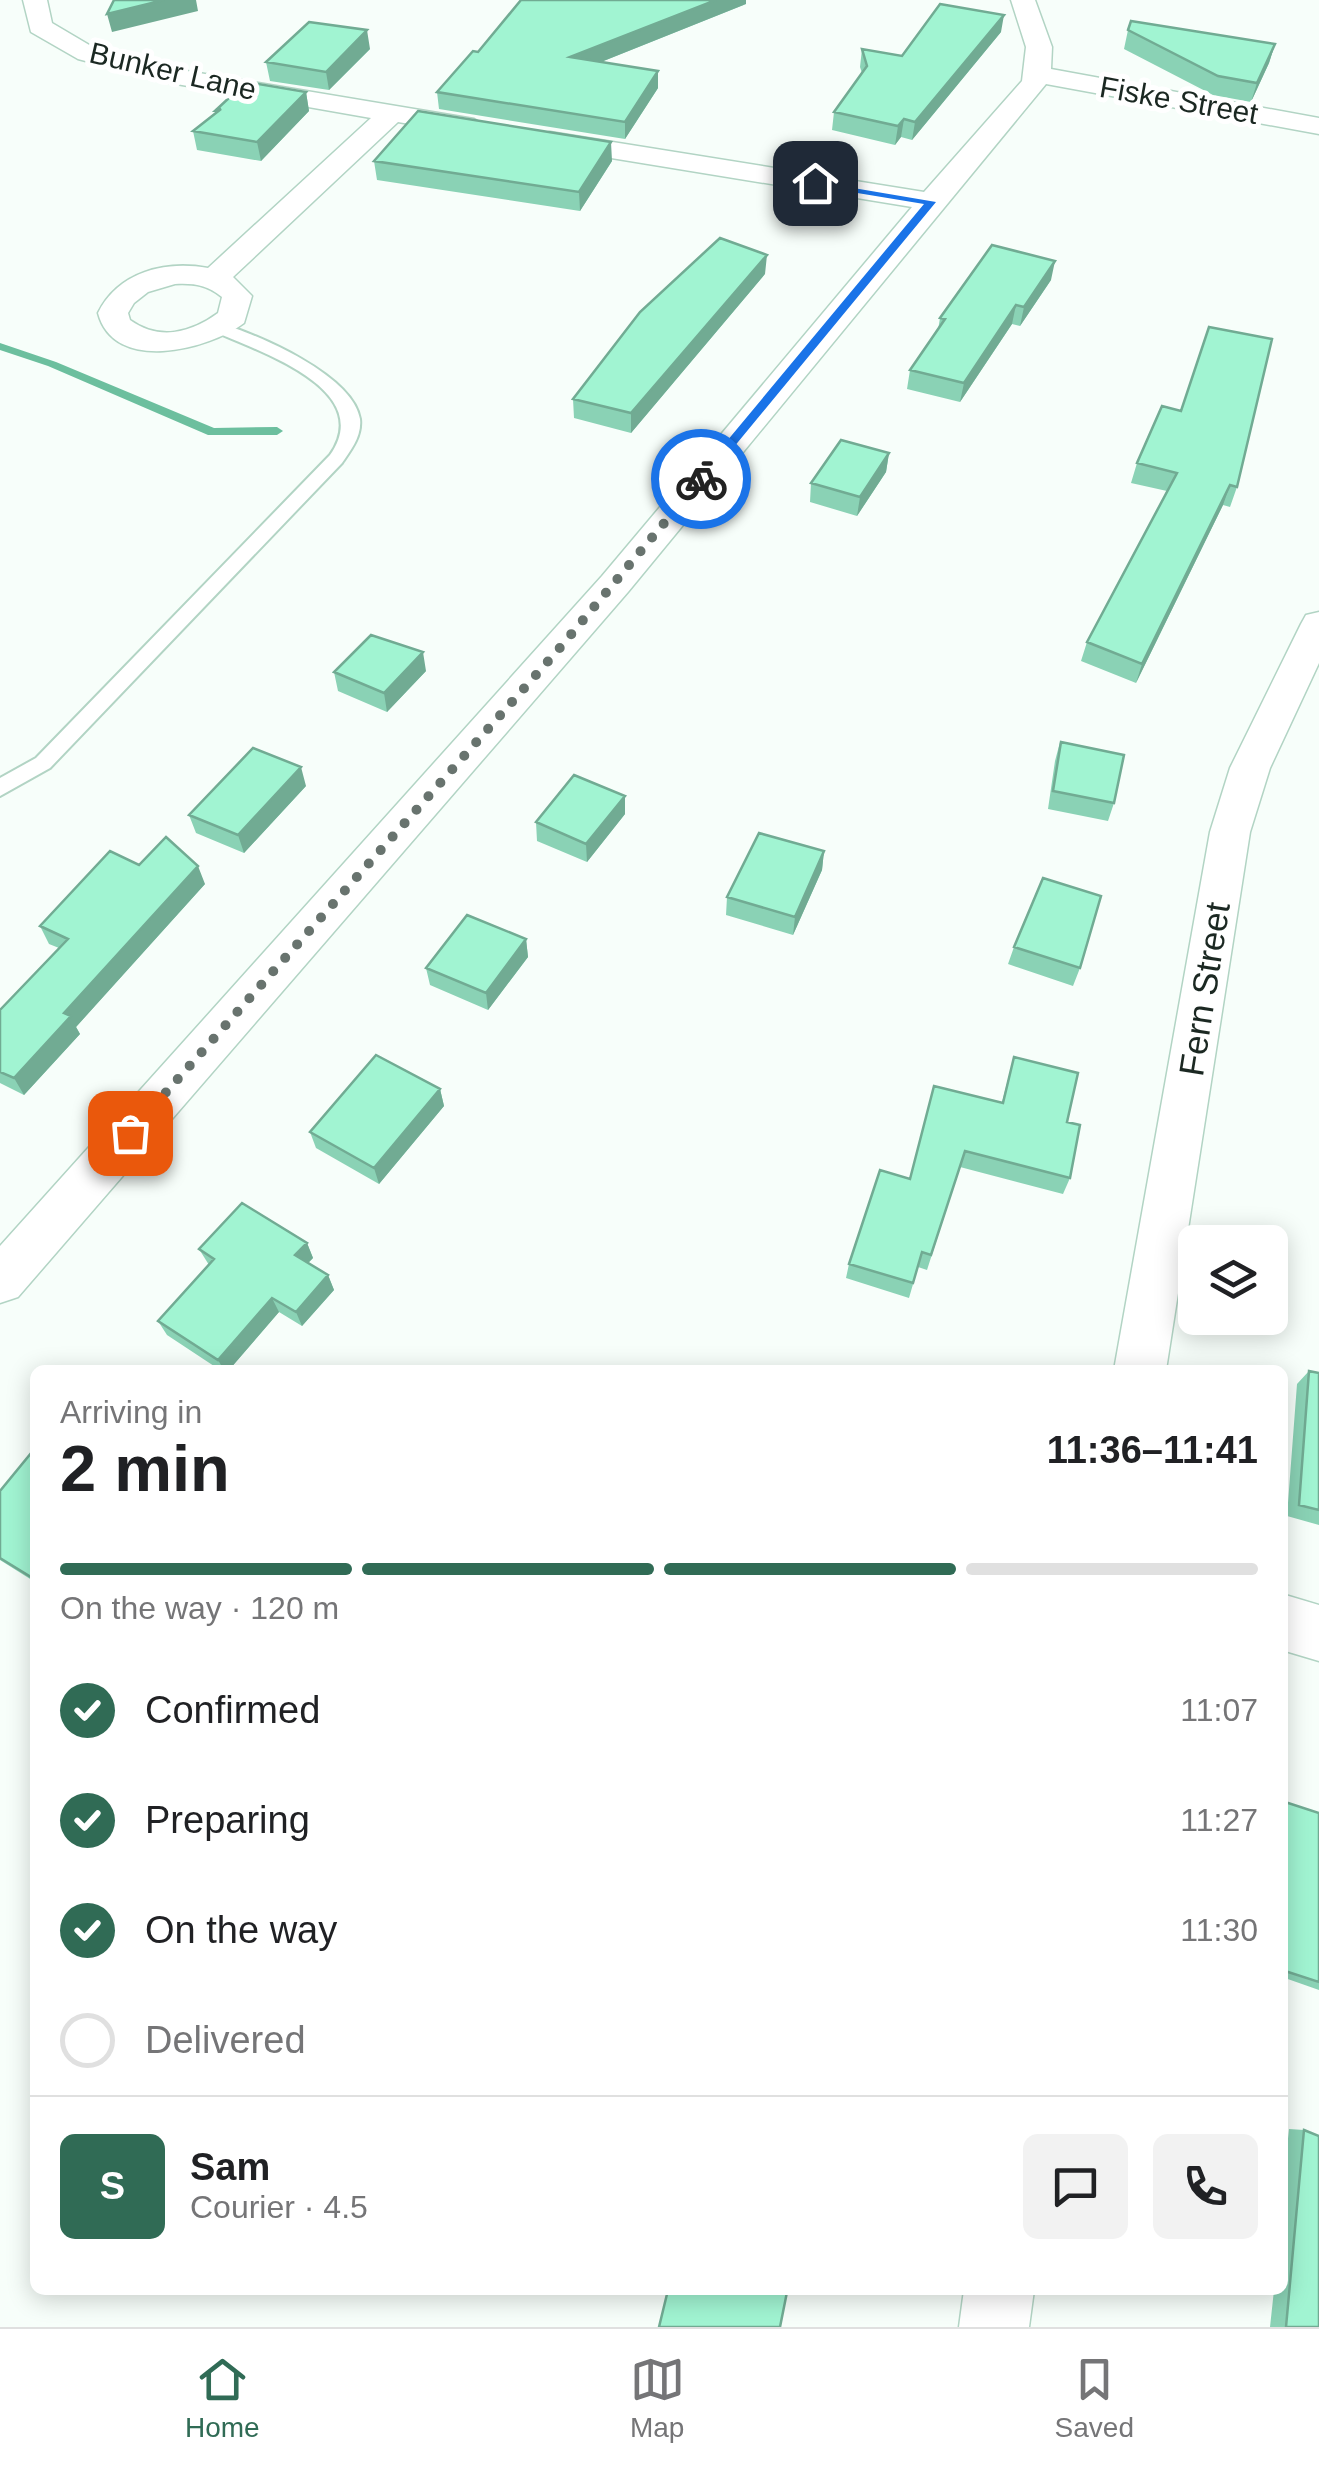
<!DOCTYPE html>
<meta charset="utf-8">
<style>
:root{--surface:#fff;--page:#f2f2f2;--text:#202124;--muted:#757577;--line:#e0e0e0;--accent:#306b55}
body{margin:0;font-family:Helvetica,sans-serif;background:var(--page);color:var(--text);height:100vh;display:flex;flex-direction:column;font-size:38px;white-space:nowrap}
*{box-sizing:border-box;margin:0}
p{font-size:32px;color:var(--muted)}
.icon{flex:none;width:55px;height:55px;fill:none;stroke:currentColor;stroke-width:2;stroke-linecap:round;stroke-linejoin:round}
.map{position:relative;flex:1;overflow:hidden}
.panel{position:absolute;left:30px;top:1365px;width:1258px;height:930px;display:flex;flex-direction:column;background:var(--surface);border-radius:15px;box-shadow:0 5px 25px #0003}
.panel>*{flex:none}
.tools{position:absolute;left:1178px;top:1225px;display:grid;gap:20px}
.tools a{display:grid;place-items:center;width:110px;height:110px;border-radius:15px;background:var(--surface);box-shadow:0 5px 25px #0003;font-size:50px}
.pin{position:absolute;display:grid;place-items:center;width:85px;height:85px;color:#fff;margin:-42px;border-radius:20px;box-shadow:0 5px 15px #0006}
.courier{position:absolute;display:grid;place-items:center;width:100px;height:100px;margin:-50px;border:8px solid #1a73e8;border-radius:50%;background:#fff;color:#222;box-shadow:0 2px 12px #0007}
.head em{font-style:normal;font-weight:800}
.head div{display:flex;flex-direction:column-reverse}
.head{display:flex;align-items:center;justify-content:space-between;height:170px;padding:0 30px}
h1{font-size:65px;font-weight:800;line-height:75px}
.bar{display:grid;grid-template-columns:repeat(4,1fr);gap:15px 10px;align-content:center;height:120px;padding:0 30px}
.bar i{height:12px;border-radius:8px;background:var(--line)}
.bar .current{background:var(--accent)}
.bar p{grid-column:span 4}
.line{display:flex;align-items:center;gap:25px;padding:0 30px;border-top:2px solid var(--line)}
.line div{flex:1}
.round{display:grid;place-items:center;flex:none;width:105px;height:105px;border-radius:15px;background:var(--page)}
ol{padding:0 30px;list-style:none}
li{display:flex;align-items:center;gap:30px;height:110px}
li p{margin-inline-start:auto}
li .icon{padding:10px;border-radius:50%;background:var(--accent);color:#fff;stroke-width:4}
li:last-child{color:var(--muted)}
li i{width:55px;height:55px;border:5px solid var(--line);border-radius:50%}
.tab-bar{display:flex;justify-content:space-around;align-items:center;height:140px;border-top:2px solid var(--line);background:var(--surface);font-size:28px;color:var(--muted)}
.tab-bar a{display:grid;justify-items:center;gap:5px}
.tab-bar .current{color:var(--accent)}
.map>svg:first-child{display:block}
</style>
<div class="map">
<svg width="1319" height="2327" viewBox="0 0 1319 2327">
<rect width="100%" height="100%" fill="#f7fefa"/>
<g fill="none" stroke-linecap="round" stroke-linejoin="round">
<!-- stream -->
<path fill="#6cbf9e" fill-rule="evenodd" d="M0,343L56,362L214,428L277,427L283,431L277,435H208L48,366L0,350Z"/>
<!-- service casing -->
<g stroke="#b2d4c4" stroke-width="4">
<path id="service" d="M219,323C257,334 353,375 360,419C362,436 351,450 342,463L50,768L0,796V778L36,758L330,455C377,389 258,351 213,331L211,328Z"/>
</g>
<!-- minor casing -->
<g stroke="#b2d4c4" stroke-width="3">
<path id="minor" d="M23,0H47L52,23L96,49L175,69L474,119L487,127L474,135L398,122L233,277L252,296L244,323C208,350 114,374 98,313C118,272 165,260 208,268L371,118L165,82L78,59L31,32ZM175,284C194,283 207,285 222,297L218,313C191,333 159,341 130,320L128,313L134,303L148,292Z
M1011,0H1035L1052,47L1051,69L1319,118V134L1046,84L628,592L18,1297L0,1303V1246L602,576L912,207L550,148L540,146L536,140L540,134L550,132L924,192L1022,81L1026,47Z
M1319,612V663L1270,768L1250,832L1166,1370H1114L1210,832L1230,768L1301,624L1306,615Z
M1282,1594L1319,1605V1661L1282,1650Z
M964,2290H1034L1029,2327H959Z"/>
</g>
<!-- service -->
<use href="#service" fill="#fff" fill-rule="evenodd"/>
<!-- minor -->
<use href="#minor" fill="#fff" fill-rule="evenodd"/>
</g>
<!-- wall -->
<path fill="#8ad2b5" d="M746,4L601,62L658,88L625,139L439,109L437,92L478,52Z
M1128,30L1275,44L1269,63L1251,102L1213,95L1124,49Z
M1001,32L912,140L901,137L895,145L832,130L834,112L862,73L860,67L862,49L902,56Z
M370,49L329,90L270,81L266,62Z
M306,92L309,111L261,161L197,150L193,131Z
M374,161H612L580,211L377,180Z
M765,274L631,433L574,418L573,399Z
M1051,280L1020,326L1012,324L960,402L907,389L910,370L938,330L940,318Z
M889,453L886,472L857,516L810,502L811,483Z
M1137,463L1237,487L1230,507L1223,505L1136,683L1081,661L1087,642L1167,491L1131,483Z
M426,671L387,712L338,691L334,672Z
M1060,742L1114,803L1108,821L1048,809L1055,761Z
M306,786L244,853L196,833L189,815Z
M625,796V814L587,862L537,841L536,822Z
M824,851L822,870L793,935L726,915L727,897Z
M139,865L205,884L76,1027L80,1034L24,1095L0,1083V1010L59,948L49,944L40,926Z
M526,939L528,957L488,1010L430,985L426,968Z
M1014,947L1080,968L1073,986L1008,964Z
M1014,1057L1067,1122L1070,1178L1063,1194L960,1167L927,1270L918,1267L909,1298L846,1278L849,1264L910,1179L1002,1102Z
M440,1089L444,1106L379,1184L316,1148L310,1132Z
M307,1243L313,1258L308,1263L328,1275L334,1290L302,1326L279,1312L229,1370H220L167,1335L158,1321L209,1265L199,1249Z
M1309,1371L1319,1373V1525L1287,1516L1297,1384Z
M35,1454V1582L0,1560V1491Z
M1282,1801L1319,1813V1990L1282,1977Z
M1289,2129L1304,2130L1319,2327H1270L1274,2290H1282V2196Z"/>
<!-- shaded-wall -->
<path fill="#71ab93" d="M164,0H196L198,11L112,32L107,14Z
M716,0H746V4L571,74L570,57Z
M1004,15L1001,32L912,140L915,122Z
M367,30L370,49L329,90L326,72Z
M1275,44L1269,63L1251,102L1257,83Z
M658,71V88L625,139V122Z
M306,92L309,111L261,161L257,142Z
M904,119L901,137L895,145L898,126Z
M611,142L612,161L580,211L579,192Z
M767,255L765,274L631,433V413Z
M1055,261L1051,280L1020,326L1024,307Z
M1016,305L1012,324L960,402L964,383Z
M889,453L886,472L857,516L860,497Z
M1230,485L1223,505L1136,683L1142,664Z
M423,652L426,671L387,712L384,693Z
M301,767L306,786L244,853L238,835Z
M625,796V814L587,862L586,844Z
M824,851L822,870L793,935L795,917Z
M198,866L205,884L76,1027L80,1034L24,1095L14,1078L64,1013Z
M526,939L528,957L488,1010L486,993Z
M440,1089L444,1106L379,1184L374,1168Z
M307,1243L313,1258L301,1270L295,1255Z
M328,1275L334,1290L302,1326L296,1312Z
M272,1298L279,1312L229,1370H224L218,1360Z"/>
<!-- building -->
<path fill="#a1f4d2" stroke="#71ab93" stroke-width="2.5" d="M114,0H164L107,14Z
M521,0H716L570,57L658,71L625,122L437,92L473,51L478,52Z
M940,4L1004,15L915,122L904,119L898,126L834,112L867,66L862,49L902,56Z
M1131,21L1275,44L1257,83L1218,76L1128,30Z
M309,22L367,30L326,72L266,62Z
M246,82L306,92L257,142L193,131L221,109L216,110Z
M418,111L611,142L579,192L374,161Z
M720,238L767,255L631,413L573,399L640,312Z
M992,245L1055,261L1024,307L1016,305L964,383L910,370L945,319L940,318Z
M1209,327L1272,339L1237,487L1230,485L1142,664L1087,642L1177,473L1137,463L1162,406L1181,411Z
M841,440L889,453L860,497L811,483Z
M371,635L423,652L384,693L334,672Z
M1061,742L1124,755L1114,803L1053,791Z
M253,748L301,767L238,835L189,815Z
M574,775L625,796L586,844L536,822Z
M759,833L824,851L795,917L727,897Z
M166,837L198,866L64,1013L71,1016L14,1078L0,1072V1010L68,939L40,926L110,851L139,865Z
M1043,878L1101,896L1080,968L1014,947Z
M467,915L526,939L486,993L426,968Z
M376,1055L440,1089L374,1168L310,1132Z
M1014,1057L1078,1073L1067,1122L1080,1125L1070,1178L965,1151L931,1255L922,1252L913,1283L849,1264L880,1170L910,1179L934,1086L1003,1103Z
M242,1203L307,1243L295,1255L328,1275L296,1312L272,1298L218,1360L158,1321L214,1259L199,1249Z
M1309,1371L1319,1373V1510L1299,1505Z
M32,1452L35,1454V1571L31,1577L0,1558V1491Z
M1282,1801L1319,1813V1982L1282,1970Z
M1304,2130L1319,2136V2327H1286Z
M668,2290H782L787,2292L780,2327H659Z"/>
<!-- route -->
<path fill="#1a73e8" d="M812,181L936,202L705,482H697V477L924,204L815,186Z"/>
<g fill="none" stroke-linecap="round" stroke-linejoin="round">
<!-- done -->
<path stroke="#68736e" stroke-width="10" stroke-dasharray="0 18" d="M130,1133L558,650L701,479"/>
</g>
<g text-anchor="middle" dominant-baseline="central" stroke-width="10" stroke-linejoin="round" paint-order="stroke">
<!-- far-street labels -->
<g font-size="30" fill="#1b2822" stroke="#fff">
<text transform="translate(173 71) rotate(13)">Bunker Lane</text>
<text transform="translate(1179 100) rotate(10)">Fiske Street</text>
</g>
<!-- street labels -->
<g font-size="35" fill="#1b2822" stroke="#fff">
<text transform="translate(1204 989) rotate(-81)">Fern Street</text>
</g>
</g>
</svg>
<div class="tools">
<a><svg class="icon" aria-label="layers" viewBox="0 0 24 24"><path d="M12 4l9 5-9 5-9-5zM3 14l9 5 9-5"/></svg></a>
</div>
<div class="pin" style="left:130px;top:1133px;background:#ea580c"><svg class="icon" aria-label="bag" viewBox="0 0 24 24"><path d="M5 8h14l-1 12H6zM9 8a3 3 0 0 1 6 0"/></svg></div>
<div class="pin" style="left:815px;top:183px;background:#1f2937"><svg class="icon" aria-label="home" viewBox="0 0 24 24"><path d="M3 11l9-7 9 7M6 9v11h12V9"/></svg></div>
<div class="courier" style="left:701px;top:479px"><svg class="icon" aria-label="bike" viewBox="0 0 24 24"><circle cx="6" cy="16" r="4"/><circle cx="18" cy="16" r="4"/><path d="M6 16l4-8h5l3 8M10 8l3 8H6M13 5h3"/></svg></div>
<section class="panel">
<div class="head"><div><h1>2 min</h1><p>Arriving in</p></div><em>11:36–11:41</em></div>
<div class="bar"><i class="current"></i><i class="current"></i><i class="current"></i><i></i><p>On the way · 120 m</p></div>
<ol>
<li><svg class="icon" aria-label="check" viewBox="0 0 24 24"><path d="M5 12l5 5 9-10"/></svg>Confirmed<p>11:07</p></li>
<li><svg class="icon" aria-label="check" viewBox="0 0 24 24"><path d="M5 12l5 5 9-10"/></svg>Preparing<p>11:27</p></li>
<li><svg class="icon" aria-label="check" viewBox="0 0 24 24"><path d="M5 12l5 5 9-10"/></svg>On the way<p>11:30</p></li>
<li><i></i>Delivered</li>
</ol>
<div class="line" style="height:180px"><b class="round" style="background:var(--accent);color:#fff">S</b><div><b>Sam</b><p>Courier · 4.5</p></div><a class="round"><svg class="icon" aria-label="chat" viewBox="0 0 24 24"><path d="M4 5h16v11H9l-5 4z"/></svg></a><a class="round"><svg class="icon" aria-label="phone" viewBox="0 0 24 24"><path d="M5 4h4l2 5-3 2q2 4 5 5l2-3 5 2v4C11 20 4 13 5 4z"/></svg></a></div>
</section>
</div>
<nav class="tab-bar">
<a class="current"><svg class="icon" aria-label="home" viewBox="0 0 24 24"><path d="M3 11l9-7 9 7M6 9v11h12V9"/></svg>Home</a>
<a><svg class="icon" aria-label="map" viewBox="0 0 24 24"><path d="M3 6l6-2 6 2 6-2v14l-6 2-6-2-6 2zM9 4v14M15 6v14"/></svg>Map</a>
<a><svg class="icon" aria-label="saved" viewBox="0 0 24 24"><path d="M7 4h10v16l-5-4-5 4z"/></svg>Saved</a>
</nav>
